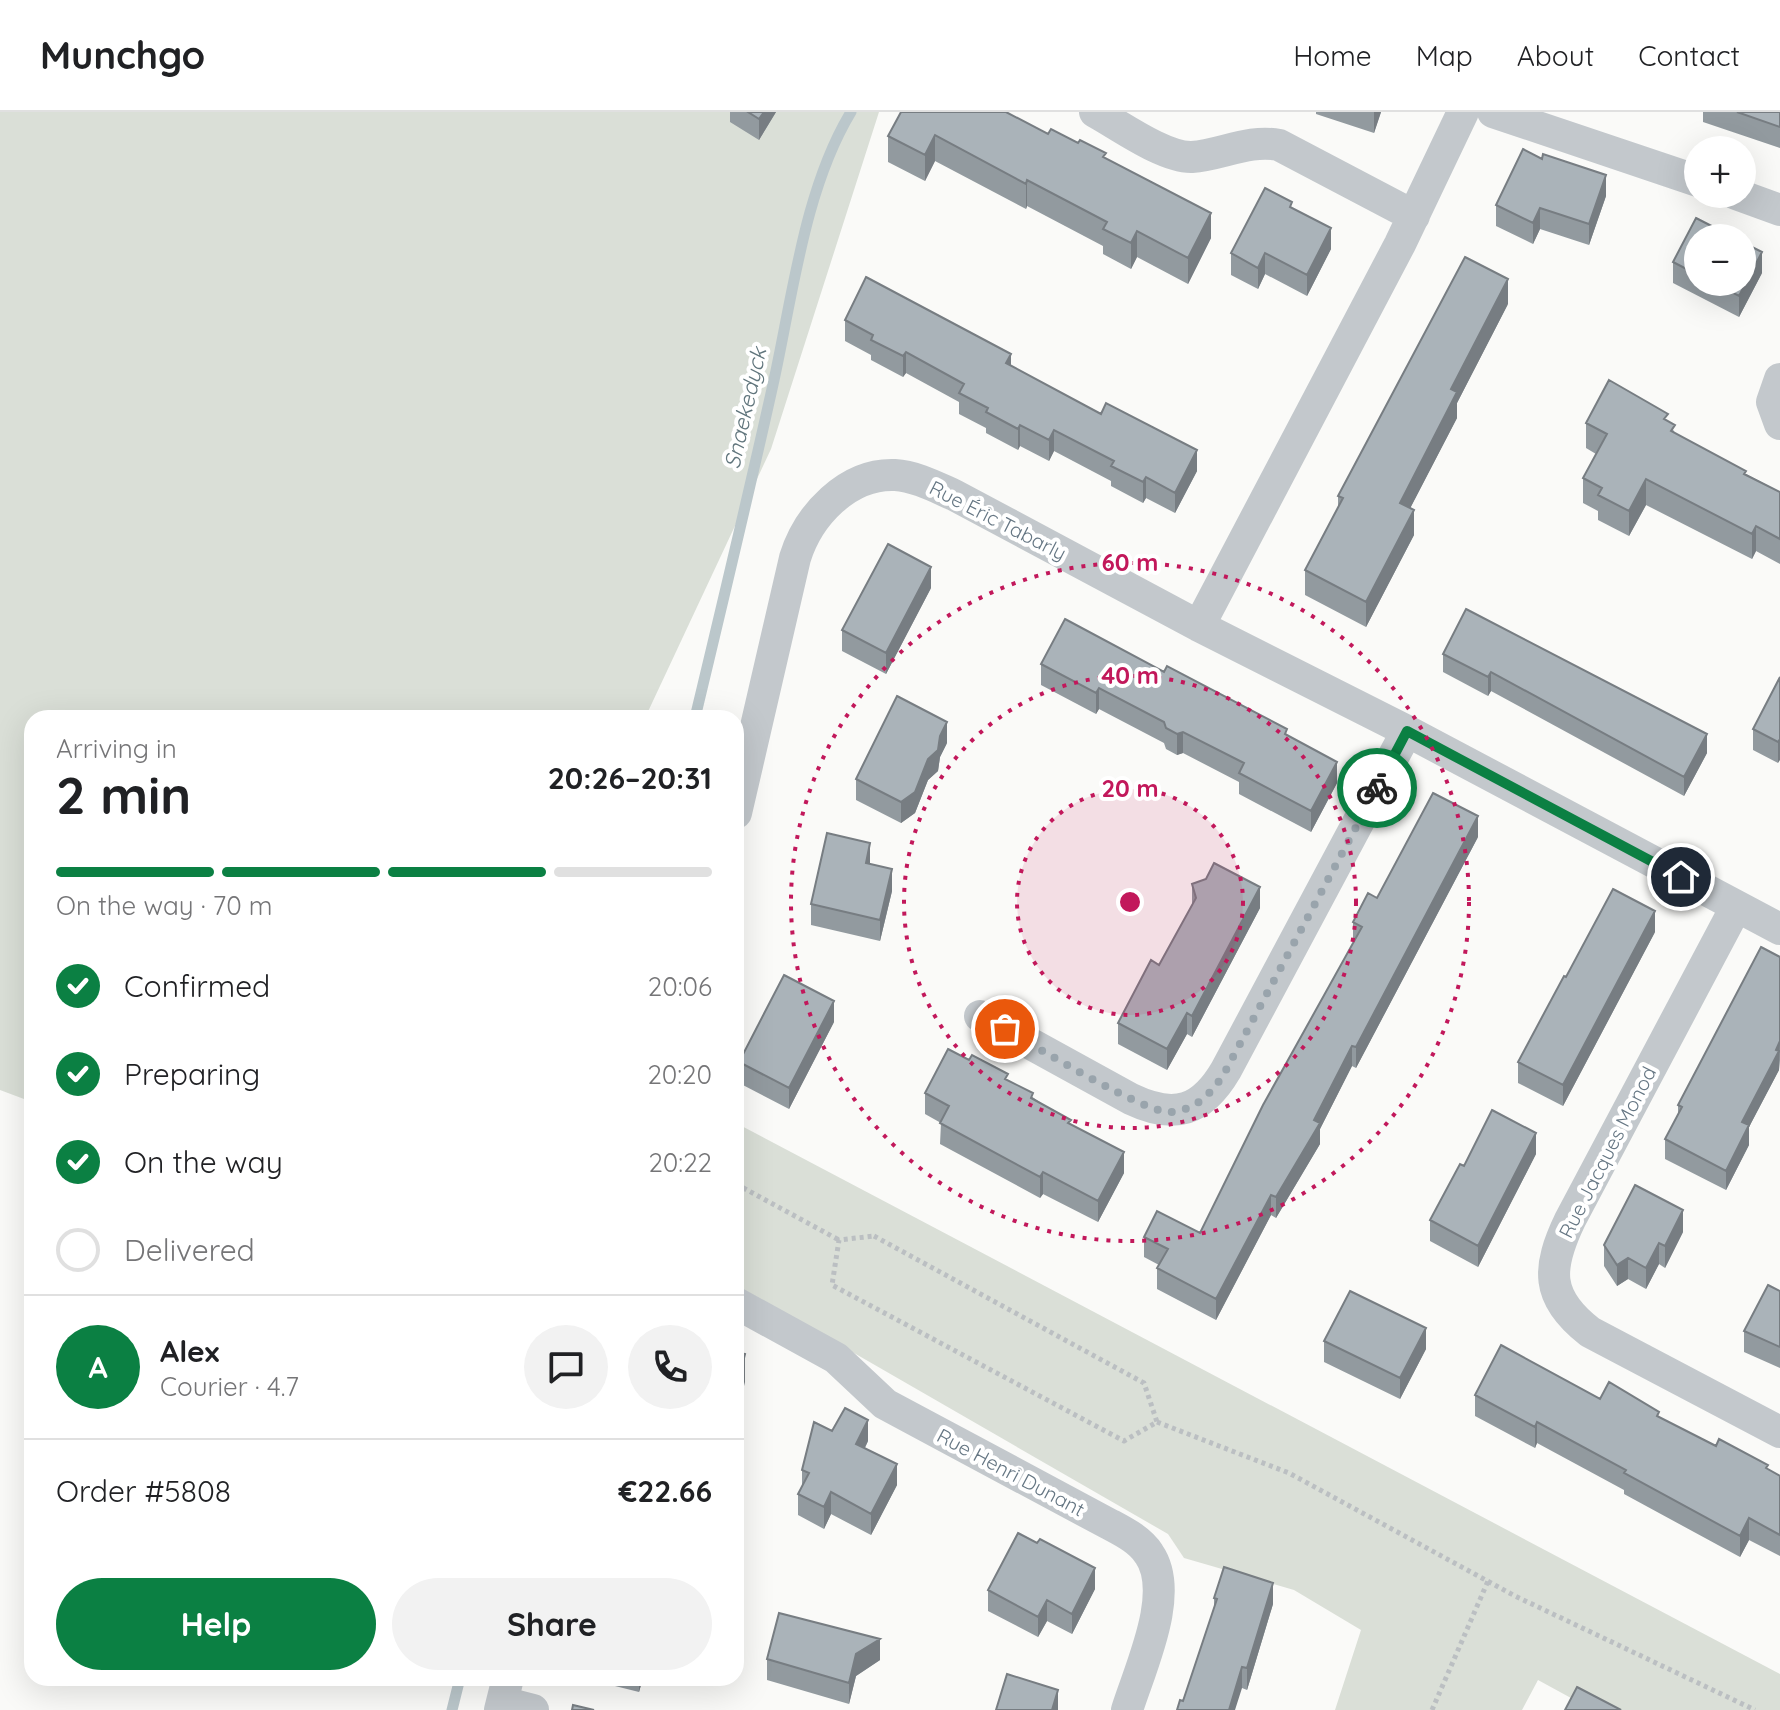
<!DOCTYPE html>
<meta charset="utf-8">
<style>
:root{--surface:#fff;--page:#f2f2f2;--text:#202124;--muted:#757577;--line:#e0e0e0;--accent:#0b8043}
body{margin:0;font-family:Quicksand,sans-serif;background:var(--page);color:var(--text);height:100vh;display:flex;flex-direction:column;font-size:30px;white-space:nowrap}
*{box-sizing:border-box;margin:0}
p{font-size:26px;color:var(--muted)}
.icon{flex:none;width:44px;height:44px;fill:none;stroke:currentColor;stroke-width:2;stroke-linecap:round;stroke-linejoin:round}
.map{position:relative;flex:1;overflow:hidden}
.details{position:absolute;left:24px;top:598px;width:720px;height:976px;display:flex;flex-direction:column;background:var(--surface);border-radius:24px;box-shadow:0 8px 32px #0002}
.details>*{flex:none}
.buttons{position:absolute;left:1684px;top:24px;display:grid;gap:16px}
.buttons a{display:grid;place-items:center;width:72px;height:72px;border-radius:50%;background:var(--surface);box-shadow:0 8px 32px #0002;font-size:40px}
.pin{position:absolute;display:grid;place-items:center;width:68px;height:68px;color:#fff;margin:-34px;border:4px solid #fff;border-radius:50%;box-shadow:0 2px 8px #0007}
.courier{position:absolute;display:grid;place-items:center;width:80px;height:80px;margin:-40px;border:6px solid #0b8043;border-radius:50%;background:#fff;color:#222;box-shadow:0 2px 10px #0007}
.overview em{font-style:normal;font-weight:800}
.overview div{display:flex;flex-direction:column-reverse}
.overview{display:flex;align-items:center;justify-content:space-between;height:136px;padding:0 32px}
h1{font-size:52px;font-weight:800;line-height:60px}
.bar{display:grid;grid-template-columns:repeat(4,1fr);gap:12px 8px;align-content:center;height:96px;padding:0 32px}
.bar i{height:10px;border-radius:6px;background:var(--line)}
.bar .active{background:var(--accent)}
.bar p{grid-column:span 4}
.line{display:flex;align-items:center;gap:20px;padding:0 32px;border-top:2px solid var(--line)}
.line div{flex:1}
.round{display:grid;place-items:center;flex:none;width:84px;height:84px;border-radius:42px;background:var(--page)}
ol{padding:0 32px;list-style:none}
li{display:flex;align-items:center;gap:24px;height:88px}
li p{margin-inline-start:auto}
li .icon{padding:8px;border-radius:50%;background:var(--accent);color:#fff;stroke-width:4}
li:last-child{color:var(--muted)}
li i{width:44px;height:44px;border:4px solid var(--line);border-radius:50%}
.primary-button{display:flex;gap:16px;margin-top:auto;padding:16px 32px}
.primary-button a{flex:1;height:92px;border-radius:48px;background:var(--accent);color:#fff;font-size:32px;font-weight:800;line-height:92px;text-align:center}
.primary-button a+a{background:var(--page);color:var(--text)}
header{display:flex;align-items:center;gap:48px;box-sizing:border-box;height:112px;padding:0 40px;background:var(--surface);border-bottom:2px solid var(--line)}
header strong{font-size:38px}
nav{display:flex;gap:44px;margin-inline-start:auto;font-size:28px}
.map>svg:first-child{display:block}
</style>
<header>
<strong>Munchgo</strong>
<nav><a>Home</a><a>Map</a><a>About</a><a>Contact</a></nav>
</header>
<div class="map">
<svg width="1780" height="1598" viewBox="0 0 1780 1598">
<rect width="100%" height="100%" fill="#fafaf8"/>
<!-- green -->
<path fill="#dadfd7" d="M0,0H879L771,337L645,606H32V990L0,978Z
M736,1011L1780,1562V1598H1593L1538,1568L1522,1598H1335L1361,1518L1294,1478L1184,1446L1168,1422L736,1173Z"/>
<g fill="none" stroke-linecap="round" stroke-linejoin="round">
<!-- stream -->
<path stroke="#bbc7cb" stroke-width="11" d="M695,606C722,493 749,381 774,268C793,181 805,76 851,0
M452,1598L460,1566"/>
<!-- path -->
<path stroke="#bbbfc2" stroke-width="5" stroke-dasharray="4 4" stroke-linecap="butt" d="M736,1072L839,1128
M874,1124L1144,1271L1157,1310L1124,1329L832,1173L839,1128Z
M1157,1310L1289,1361L1515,1484L1755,1598
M1432,1598L1488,1469"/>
<!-- street -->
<path stroke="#c3c8cc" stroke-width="32" d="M1095,0C1119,13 1164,46 1192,45C1221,43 1249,27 1279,33L1414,104
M1493,0L1698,69
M1736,82L1780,98
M1780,267L1772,290L1780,312
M1199,514L1400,132L1463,0
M736,701L795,446C808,404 847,361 895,363C915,364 936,375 954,383L1199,514L1407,619L1780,817
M1736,795L1570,1108C1547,1156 1545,1185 1590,1220L1780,1320
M980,904L1131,987C1175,1008 1202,999 1226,958L1407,619
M736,1191L836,1246L885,1292L1109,1412C1124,1420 1140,1428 1149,1442C1176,1481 1140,1556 1127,1598
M502,1590L533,1598
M500,1598L508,1566"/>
</g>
<!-- wall -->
<path fill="#929a9f" d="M730,0H776L759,28L730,10Z
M1316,0H1381L1374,21L1316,2Z
M1703,0H1780V36L1703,10Z
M1048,22L1106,47L1211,126L1188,172L1137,145L1131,157L1103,142V134L1027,94L1026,97L935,49L925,69L888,50V24Z
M1606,84L1589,133L1540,117L1533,132L1496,114V93Z
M1292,96L1331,137L1307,184L1265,162L1258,177L1231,163V141Z
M1698,126V170H1742L1762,161L1739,205L1673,171V150Z
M1508,192L1457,291V306L1410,396L1414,423L1366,515L1305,483V458L1338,395V384Z
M845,208L1011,254L1197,359L1175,401L1146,386L1143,391L1111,374V369L1054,339L1049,349L1020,334L1018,338L986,321V316L959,302V290L906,261L903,265L871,248V243L845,229Z
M1668,309L1675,321L1746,362L1780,380V452L1756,439L1752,447L1646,393L1629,424L1598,408V399L1583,391V366L1596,342L1586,336V311Z
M931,476L886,562L842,539V518Z
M1443,542L1707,641L1684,684L1491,579L1488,584L1443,560Z
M1041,552L1287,623L1337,671L1311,720L1239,682V670L1183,641L1177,643L1166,637L1164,631L1099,597L1096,602L1041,573Z
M1780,565L1778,651L1753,638V617Z
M947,631L940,645L938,659L928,668L915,701L901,711L856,688V667Z
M1478,725L1356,956L1352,954L1320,1017V1032L1276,1106L1271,1103L1216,1208L1157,1177V1156L1159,1153L1144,1145V1125L1200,1121L1353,831V810L1377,786Z
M870,752L892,779L880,829L811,813V792Z
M1192,772L1260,796L1192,925L1187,922L1167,958L1118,932V911L1159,853L1192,794Z
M1655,820L1563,994L1518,971V950L1566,865Z
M1780,845V948L1779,958L1749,1015V1033L1726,1078L1665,1047V1027L1678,1003V993Z
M834,910L789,997L739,971V950Z
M1008,968L1071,1012L1124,1061L1098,1110L1043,1082L1040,1086L940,1032L941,1011L925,1002V981Z
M1536,1042L1478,1155L1430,1129V1108L1464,1054Z
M1683,1120L1665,1156L1659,1152L1646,1177L1628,1167L1617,1174L1604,1154V1133Z
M1780,1179V1256L1744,1240V1219Z
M1324,1229L1426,1237L1400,1287L1324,1250Z
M1475,1283L1600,1287L1659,1306L1716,1334L1780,1364V1444L1749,1428L1740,1445L1624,1382V1378L1537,1331L1535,1336L1475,1304Z
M868,1329L865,1336L897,1373L871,1423L831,1402L824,1417L798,1403V1382L802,1374V1358Z
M1095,1477L1072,1522L1047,1509L1038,1525L988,1499V1478Z
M1214,1486L1273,1492L1247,1578L1242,1576L1183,1589L1214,1497Z
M767,1547L880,1548L856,1564L849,1592L767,1568Z
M583,1566H643L639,1580Z"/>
<!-- shaded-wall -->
<path fill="#777d82" d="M764,0H776L759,28V7Z
M1374,0H1381L1374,21Z
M935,23V49L925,69V43Z
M1606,63V84L1589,133V112Z
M1027,68V94L1026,97V72Z
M1540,96V117L1533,132V111Z
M1211,101V126L1188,172V146Z
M1331,116V137L1307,184V163Z
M1137,119V145L1131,157V131Z
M1762,140V161L1739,205V184Z
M1265,141V162L1258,177V156Z
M1508,167V192L1457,291V306L1400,416V391L1451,277Z
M906,240V261L903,265V244Z
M1011,242V263L1006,251Z
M1020,313V334L1018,338V317Z
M1054,318V339L1049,349V328Z
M1197,338V359L1175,401V381Z
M1146,365V386L1143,391V370Z
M1646,367V393L1629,424V399Z
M1414,398V423L1366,515V490Z
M1756,414V439L1752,447V422Z
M931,455V476L886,562V541Z
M1491,560V579L1488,584V565Z
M1099,576V597L1096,602V581Z
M947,610V631L940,645L938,659L928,668L915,701L901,711V690L928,647Z
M1183,620V641L1177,643V622Z
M1707,622V641L1684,684V665Z
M1780,627V648L1778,651V630Z
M1337,650V671L1311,720V699Z
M1478,704V725L1356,956V935Z
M870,731V752L866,751Z
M892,757V779L880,829V808Z
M1260,775V796L1192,925V904Z
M1655,799V820L1563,994V973Z
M834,889V910L789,997V976Z
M1187,901V922L1167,958V937Z
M1780,929L1779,958L1749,1015V1033L1726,1078V1059L1742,1010Z
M1352,934V954L1320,1017V1032L1276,1106V1085Z
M1536,1021V1042L1478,1155V1134Z
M1124,1040V1061L1098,1110V1089Z
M1043,1060V1082L1040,1086V1065Z
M1271,1083V1103L1216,1208V1187Z
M1683,1098V1120L1665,1156V1134Z
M1659,1131V1152L1646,1177V1156Z
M1628,1146V1167L1617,1174V1153Z
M740,1214V1242L736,1256V1228Z
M1426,1216V1237L1400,1287V1266Z
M745,1242V1270L736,1307V1279Z
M868,1308V1329L856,1353V1332Z
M1537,1310V1331L1535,1336V1315Z
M897,1352V1373L871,1423V1402Z
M831,1380V1402L824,1417V1395Z
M1749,1406V1428L1740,1445V1424Z
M1095,1456V1477L1072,1522V1502Z
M1273,1471V1492L1247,1578V1556Z
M1047,1488V1509L1038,1525V1505Z
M880,1527V1548L856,1564L849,1592V1571L856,1542Z
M1242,1555V1576L1235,1598H1229Z
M639,1566H643L639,1580Z
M1058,1578V1598H1052Z"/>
<!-- building -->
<path fill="#aab3b9" stroke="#777d82" stroke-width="2" d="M748,0H764L759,7Z
M901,0H1006L1048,22L1051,17L1078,31L1080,28L1106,41L1103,45L1211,101L1188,146L1137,119L1131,131L1103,117L1107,110L1027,68L1026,72L935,23L925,43L888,24Z
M1737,0H1780V15Z
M1523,37L1542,47L1543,42L1606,63L1589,112L1540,96L1533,111L1496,93Z
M1265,76L1292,90L1290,95L1331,116L1307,163L1265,141L1258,156L1231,141Z
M1696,106L1735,126H1698V163L1673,150Z
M1742,130L1762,140L1739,184L1712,170H1742Z
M1465,145L1508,167L1451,277L1457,280L1400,391L1414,398L1366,490L1305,458L1343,386L1338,384Z
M866,165L1011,242L1006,251L1101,302L1106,291L1197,338L1175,381L1146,365L1143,370L1111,354L1114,349L1054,318L1049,328L1020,313L1018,317L986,300L988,296L959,281L964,272L906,240L903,244L871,228L873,223L845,208Z
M1609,268L1668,302L1664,307L1675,313L1671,319L1746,359L1744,362L1780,380V427L1756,414L1752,422L1646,367L1629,399L1598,383L1602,376L1583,366L1607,322L1586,311Z
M888,432L931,455L886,541L842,518Z
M1466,497L1707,622L1684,665L1491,560L1488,565L1443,542Z
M1065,507L1164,560L1167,554L1287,617L1285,622L1337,650L1311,699L1239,661L1244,651L1183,620L1177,622L1166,616L1164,610L1099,576L1096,581L1041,552Z
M1780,565V627L1778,630L1753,617Z
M897,584L947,610L940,624L938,638L928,647L915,680L901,690L856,667Z
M1433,681L1478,704L1356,935L1352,934L1314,1008L1320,1011L1276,1085L1271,1083L1216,1187L1157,1156L1168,1137L1144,1125L1157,1099L1200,1121L1263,993L1362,815L1353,810L1368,781L1377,786Z
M827,721L870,731L866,751L892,757L880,808L811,792Z
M1214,751L1260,775L1192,904L1187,901L1167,937L1118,911L1151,848L1159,853L1196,786L1192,772L1206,767Z
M1613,777L1655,799L1563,973L1518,950L1564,864L1566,865Z
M1761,835L1780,845V929L1776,938L1779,939L1742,1010L1749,1013L1726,1059L1665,1027L1682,995L1678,993Z
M784,863L834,889L789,976L739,950Z
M948,937L969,948L972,943L1008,962L1005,967L1033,981L1031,986L1071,1008L1068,1011L1124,1040L1098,1089L1043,1060L1040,1065L940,1011L949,994L925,981Z
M1492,998L1536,1021L1478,1134L1430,1108L1460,1052L1464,1054Z
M1635,1073L1683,1098L1665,1134L1659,1131L1646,1156L1628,1146L1617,1153L1604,1133Z
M1768,1173L1780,1179V1235L1744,1219Z
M1350,1179L1426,1216L1400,1266L1324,1229Z
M736,1212L740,1214L736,1228Z
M1501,1233L1600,1287L1609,1270L1659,1300L1657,1304L1716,1334L1719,1327L1768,1353L1766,1356L1780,1364V1423L1749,1406L1740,1424L1624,1361L1626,1358L1537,1310L1535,1315L1475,1283Z
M736,1240L745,1242L736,1279Z
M845,1296L868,1308L856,1332L897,1352L871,1402L831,1380L824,1395L798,1382L809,1361L802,1358L814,1310L832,1319Z
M1018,1421L1037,1431L1040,1427L1095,1456L1072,1502L1047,1488L1038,1505L988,1478Z
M1224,1455L1273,1471L1247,1556L1242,1555L1229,1598H1177L1180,1588L1183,1589L1217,1487L1214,1486Z
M779,1501L880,1527L856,1542L849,1571L767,1547Z
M1007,1562L1058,1578L1052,1598H996Z
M1577,1575L1621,1598H1565Z
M573,1593L594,1598H572Z"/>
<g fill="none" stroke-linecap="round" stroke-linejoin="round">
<!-- done -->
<path stroke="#99a4ac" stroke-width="8" stroke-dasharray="0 14.4" d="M1005,917C1035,934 1142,1000 1170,1000C1196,999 1214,979 1226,958L1377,676"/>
<!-- route -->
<path stroke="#0b8043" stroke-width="10" d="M1377,676L1407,619L1681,765"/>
</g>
<!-- distance rings -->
<circle cx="1130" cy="790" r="113" fill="#c2185b" fill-opacity=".12"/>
<g fill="none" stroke="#c2185b" stroke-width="4" stroke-dasharray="4 8">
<circle cx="1130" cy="790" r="113"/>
<circle cx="1130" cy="790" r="226"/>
<circle cx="1130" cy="790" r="339"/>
</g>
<g text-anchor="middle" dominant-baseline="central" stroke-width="8" stroke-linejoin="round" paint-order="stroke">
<!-- street labels -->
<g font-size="20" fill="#657683" stroke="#fff">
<text transform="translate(998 408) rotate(27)">Rue Éric Tabarly</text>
<text transform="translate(1607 1040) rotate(-63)">Rue Jacques Monod</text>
<text transform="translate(1011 1360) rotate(28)">Rue Henri Dunant</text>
</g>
<!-- water labels -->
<g font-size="22" font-style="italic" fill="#60757c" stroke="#fff">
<text transform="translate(745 296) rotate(-77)">Snaekedyck</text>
</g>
</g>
<circle cx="1130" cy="790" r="12" fill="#c2185b" stroke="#fff" stroke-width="4"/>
<g font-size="24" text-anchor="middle" font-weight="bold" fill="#c2185b" stroke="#fff" stroke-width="8" stroke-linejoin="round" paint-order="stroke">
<text x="1130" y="459">60 m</text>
<text x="1130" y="572">40 m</text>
<text x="1130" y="685">20 m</text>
</g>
</svg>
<div class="buttons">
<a>+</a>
<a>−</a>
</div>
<div class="pin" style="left:1005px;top:917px;background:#ea580c"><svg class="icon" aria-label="bag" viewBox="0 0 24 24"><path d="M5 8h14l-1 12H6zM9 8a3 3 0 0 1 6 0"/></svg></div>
<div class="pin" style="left:1681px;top:765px;background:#1f2937"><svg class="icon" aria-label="home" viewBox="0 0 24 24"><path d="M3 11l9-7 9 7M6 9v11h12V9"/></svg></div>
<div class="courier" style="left:1377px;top:676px"><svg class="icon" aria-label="bike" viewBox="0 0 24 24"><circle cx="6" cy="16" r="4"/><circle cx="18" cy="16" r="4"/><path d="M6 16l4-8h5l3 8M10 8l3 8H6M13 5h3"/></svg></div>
<section class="details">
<div class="overview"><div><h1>2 min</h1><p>Arriving in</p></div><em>20:26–20:31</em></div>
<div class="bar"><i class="active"></i><i class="active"></i><i class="active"></i><i></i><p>On the way · 70 m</p></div>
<ol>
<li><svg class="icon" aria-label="check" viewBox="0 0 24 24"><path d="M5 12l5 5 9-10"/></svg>Confirmed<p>20:06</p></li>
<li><svg class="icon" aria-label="check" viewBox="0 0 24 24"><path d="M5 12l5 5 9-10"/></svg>Preparing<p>20:20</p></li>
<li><svg class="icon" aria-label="check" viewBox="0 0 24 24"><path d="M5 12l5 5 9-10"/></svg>On the way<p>20:22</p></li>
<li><i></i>Delivered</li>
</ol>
<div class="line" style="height:144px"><b class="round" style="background:var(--accent);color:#fff">A</b><div><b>Alex</b><p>Courier · 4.7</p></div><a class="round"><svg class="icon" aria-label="chat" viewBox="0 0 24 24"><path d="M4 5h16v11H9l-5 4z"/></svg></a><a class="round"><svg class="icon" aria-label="phone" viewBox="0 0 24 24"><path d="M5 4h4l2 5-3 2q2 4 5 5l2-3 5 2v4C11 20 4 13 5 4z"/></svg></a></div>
<div class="line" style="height:104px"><div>Order #5808</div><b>€22.66</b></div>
<div class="primary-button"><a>Help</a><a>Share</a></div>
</section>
</div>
